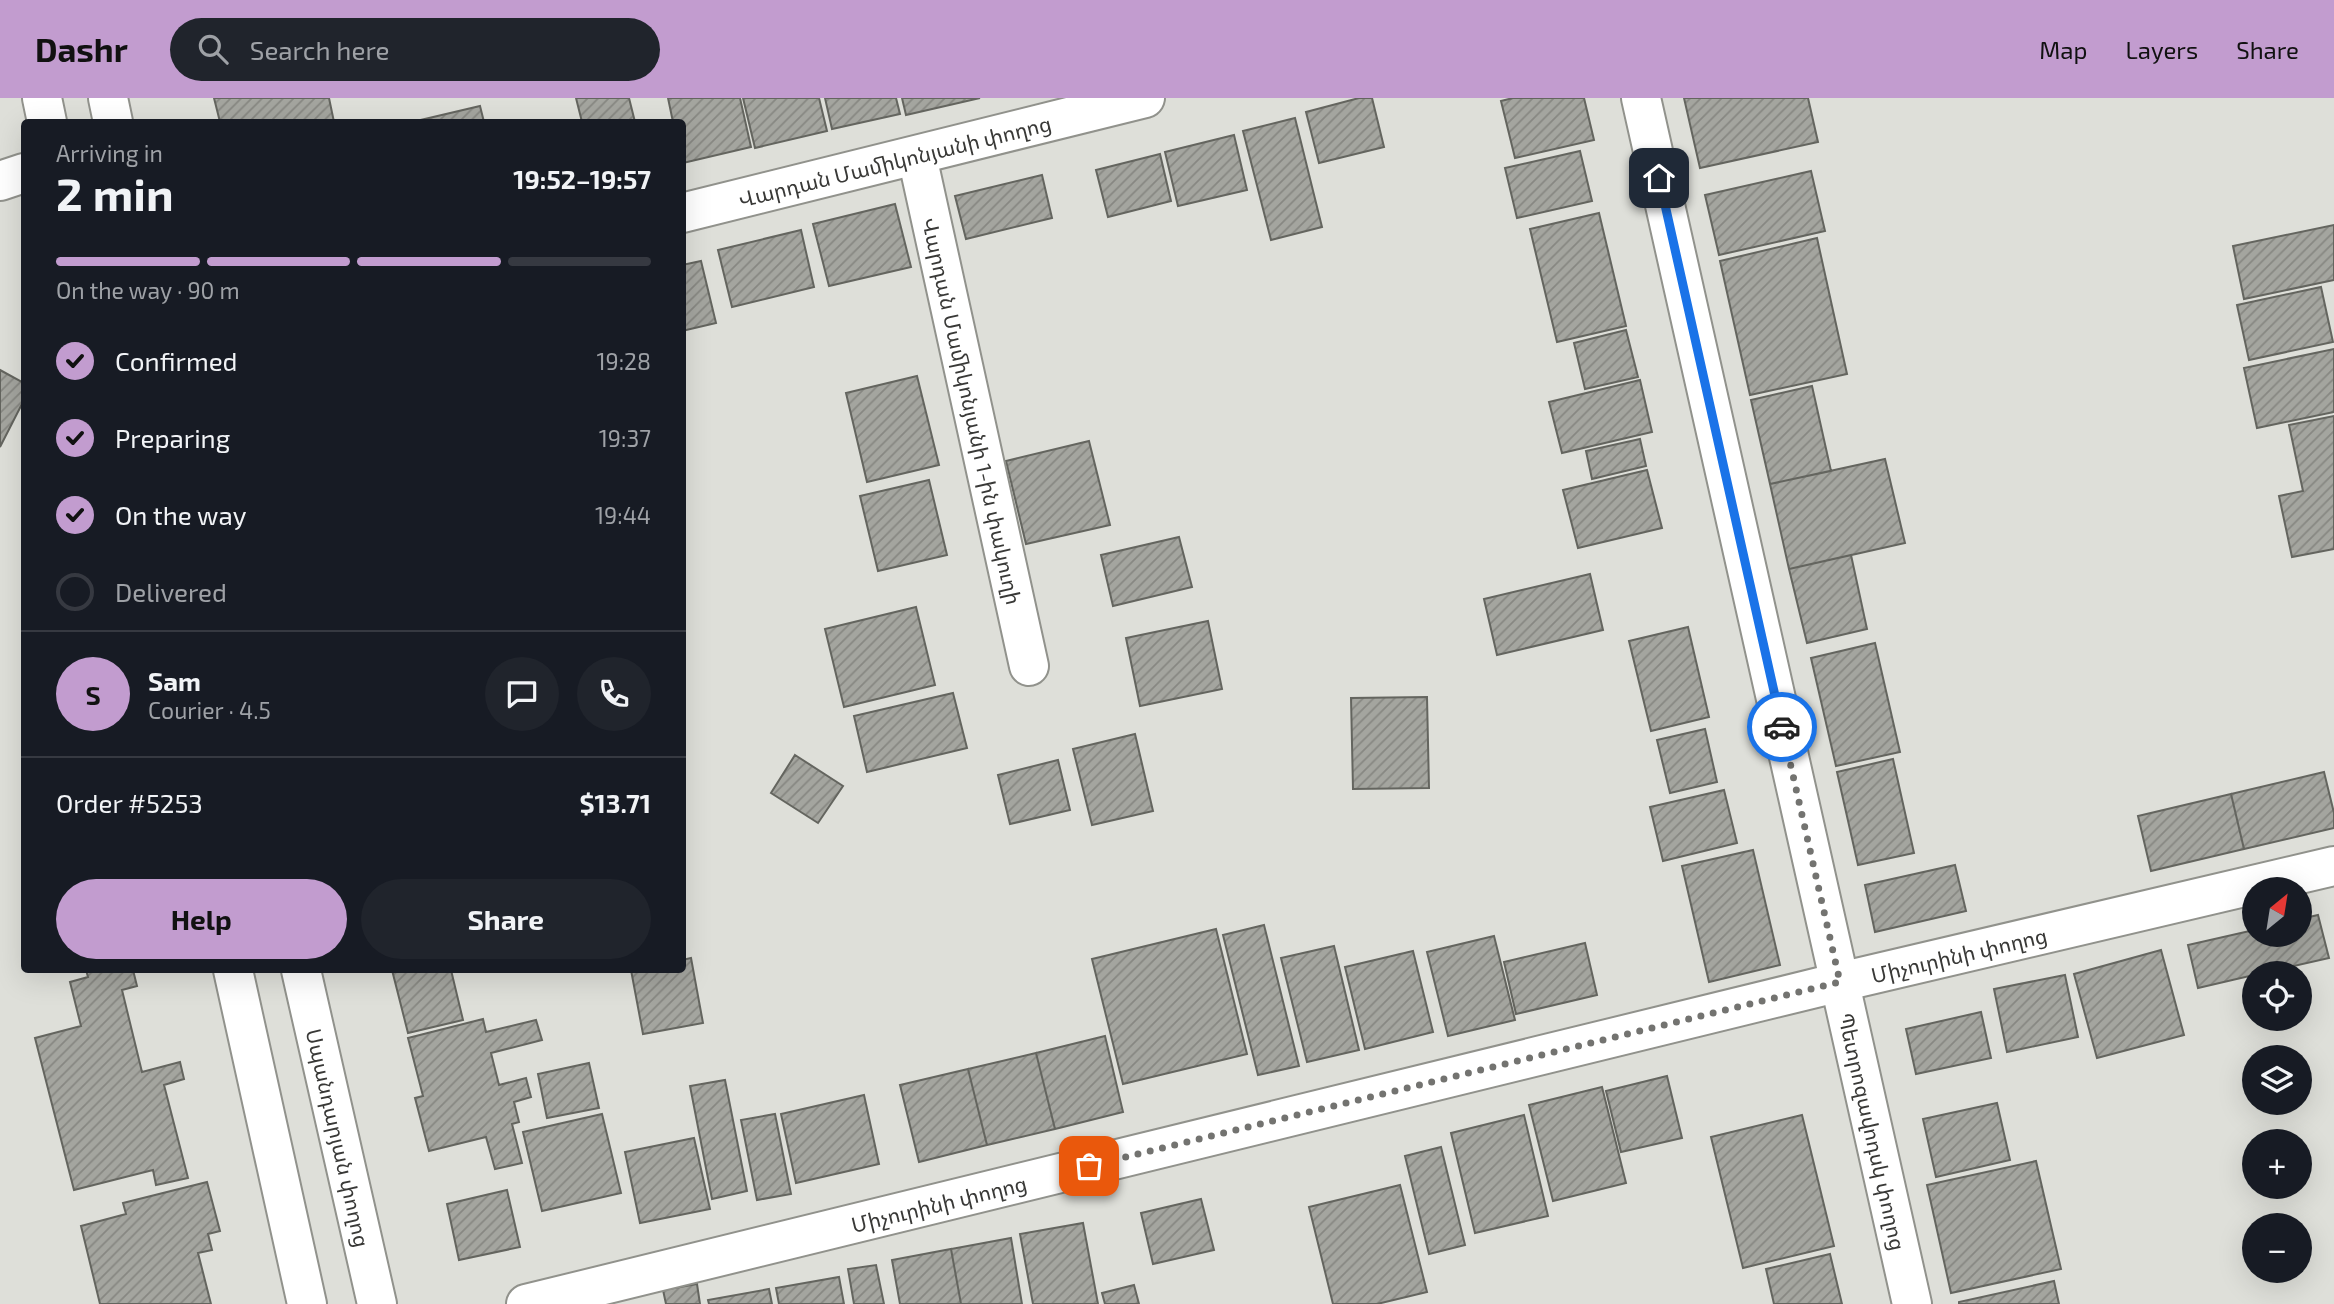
<!DOCTYPE html>
<meta charset="utf-8">
<style>
:root{--surface:#171b24;--page:#20242c;--text:#f1f3f6;--muted:#9ea1a6;--line:#363941;--accent:#c29ccf}
body{margin:0;font-family:"Exo 2","Noto Sans Armenian",sans-serif;background:var(--page);color:var(--text);height:100vh;display:flex;flex-direction:column;font-size:26px;white-space:nowrap}
*{box-sizing:border-box;margin:0}
p{font-size:23px;color:var(--muted)}
.icon{flex:none;width:38px;height:38px;fill:none;stroke:currentColor;stroke-width:2;stroke-linecap:round;stroke-linejoin:round}
.map{position:relative;flex:1;overflow:hidden}
.panel{position:absolute;left:21px;top:21px;width:665px;height:854px;display:flex;flex-direction:column;background:var(--surface);border-radius:7px;box-shadow:0 7px 28px #0002}
.panel>*{flex:none}
.needle{width:46px;rotate:30deg}
.fabs{position:absolute;left:2242px;top:779px;display:grid;gap:14px}
.fabs a{display:grid;place-items:center;width:70px;height:70px;border-radius:50%;background:var(--surface);box-shadow:0 7px 28px #0002;font-size:35px}
.pin{position:absolute;display:grid;place-items:center;width:60px;height:60px;color:#fff;margin:-30px;border-radius:14px;box-shadow:0 4px 10px #0006}
.courier{position:absolute;display:grid;place-items:center;width:70px;height:70px;margin:-35px;border:5px solid #1a73e8;border-radius:50%;background:#fff;color:#222;box-shadow:0 2px 9px #0007}
.headline em{font-style:normal;font-weight:700}
.headline div{display:flex;flex-direction:column-reverse}
.headline{display:flex;align-items:center;justify-content:space-between;height:119px;padding:0 35px}
h1{font-size:46px;font-weight:700;line-height:52px}
.bar{display:grid;grid-template-columns:repeat(4,1fr);gap:10px 7px;align-content:center;height:84px;padding:0 35px}
.bar i{height:9px;border-radius:5px;background:var(--line)}
.bar .current{background:var(--accent)}
.bar p{grid-column:span 4}
.line{display:flex;align-items:center;gap:18px;padding:0 35px;border-top:2px solid var(--line)}
.line div{flex:1}
.round{display:grid;place-items:center;flex:none;width:74px;height:74px;border-radius:37px;background:var(--page)}
ol{padding:0 35px;list-style:none}
li{display:flex;align-items:center;gap:21px;height:77px}
li p{margin-inline-start:auto}
li .icon{padding:7px;border-radius:50%;background:var(--accent);color:#111;stroke-width:4}
li:last-child{color:var(--muted)}
li i{width:38px;height:38px;border:4px solid var(--line);border-radius:50%}
.button{display:flex;gap:14px;margin-top:auto;padding:14px 35px}
.button a{flex:1;height:80px;border-radius:42px;background:var(--accent);color:#111;font-size:28px;font-weight:700;line-height:80px;text-align:center}
.button a+a{background:var(--page);color:var(--text)}
header{display:flex;align-items:center;gap:42px;box-sizing:border-box;height:98px;padding:0 35px;background:var(--accent);color:#111}
header strong{font-size:33px}
nav{display:flex;gap:38px;margin-inline-start:auto;font-size:24px}
.search{width:490px;height:63px;background:var(--page);display:flex;align-items:center;gap:18px;box-sizing:border-box;padding:0 24px;border-radius:38px;color:var(--muted);font-size:26px}
.map>svg:first-child{display:block}
</style>
<header>
<strong>Dashr</strong>
<div class="search"><svg class="icon" aria-label="search" viewBox="0 0 24 24"><circle cx="10" cy="10" r="6"/><path d="M15 15l6 6"/></svg>Search here</div>
<nav><a>Map</a><a>Layers</a><a>Share</a></nav>
</header>
<div class="map">
<svg width="2334" height="1206" viewBox="0 0 2334 1206">
<defs>
<pattern id="building-hatch" width="6" height="6" patternUnits="userSpaceOnUse" patternTransform="scale(1.75)"><rect width="6" height="6" fill="#a4a59f"/><path d="M-1 1l2-2M0 6l6-6M5 7l2-2" fill="none" stroke="#878782"/></pattern>
</defs>
<rect width="100%" height="100%" fill="#dedfd9"/>
<!-- building -->
<path fill="url(#building-hatch)" stroke="#64655f" stroke-width="2" d="M214,0H329L334,24H220Z
M576,0H629L635,24H582Z
M668,0H740L751,49L683,65L682,24H673Z
M743,0H819L827,33L755,50Z
M825,0H896L900,16L832,31Z
M902,0H980L906,17Z
M1359,0H1372L1384,49L1319,65L1306,14Z
M1513,0H1584L1594,42L1515,60L1501,3Z
M1684,0H1808L1818,44L1700,70Z
M480,8L484,24H412Z
M1295,20L1322,129L1271,142L1243,33Z
M1234,37L1247,92L1178,108L1165,54Z
M1580,53L1592,103L1517,120L1505,70Z
M1160,56L1171,103L1108,119L1096,72Z
M1811,73L1825,133L1719,157L1705,97Z
M1042,77L1052,120L966,141L955,98Z
M895,106L911,169L829,188L813,126Z
M1599,115L1626,228L1557,244L1530,131Z
M2334,127V182L2244,201L2233,148Z
M801,132L814,189L732,209L718,152Z
M1817,140L1847,276L1750,297L1720,163Z
M701,163L716,225L682,233V167Z
M2321,189L2333,244L2249,262L2237,207Z
M1626,232L1638,279L1585,291L1574,245Z
M2334,251V314L2257,330L2244,270Z
M0,272L24,285V302L0,349Z
M917,278L939,367L867,384L846,295Z
M1640,282L1652,334L1562,355L1549,304Z
M1812,288L1831,373L1770,386L1751,302Z
M2334,318V451L2292,459L2279,398L2303,393L2289,327Z
M1640,341L1646,368L1592,381L1586,353Z
M1089,343L1110,427L1026,446L1006,363Z
M1885,361L1905,445L1789,471L1770,386Z
M1647,372L1662,430L1578,450L1563,392Z
M929,382L947,457L878,473L860,398Z
M1179,439L1192,489L1113,508L1101,457Z
M1851,457L1867,531L1807,545L1789,471Z
M1590,476L1603,532L1497,557L1484,501Z
M916,509L935,587L844,609L825,531Z
M1208,523L1222,591L1140,608L1126,540Z
M1688,529L1709,619L1651,633L1629,543Z
M1875,545L1900,654L1836,668L1811,560Z
M953,595L967,650L867,674L854,618Z
M1427,599L1429,690L1353,691L1351,600Z
M1705,631L1717,684L1670,695L1657,642Z
M1135,636L1153,713L1092,727L1073,651Z
M795,657L843,688L818,725L771,695Z
M1893,661L1914,755L1858,767L1837,674Z
M1058,662L1070,712L1010,726L998,677Z
M2324,674L2334,715V730L2244,751L2231,696Z
M1724,692L1737,745L1663,763L1650,709Z
M2231,696L2244,751L2151,773L2138,718Z
M1753,752L1780,867L1709,884L1682,768Z
M1955,767L1966,813L1875,834L1865,787Z
M2318,817L2329,860L2263,875H2254V877L2198,890L2188,847L2254,832V836H2300V821Z
M1264,827L1299,968L1258,977L1223,837Z
M1216,831L1247,956L1123,986L1092,861Z
M1494,838L1515,922L1448,938L1427,854Z
M1585,845L1597,897L1516,916L1504,864Z
M1334,848L1359,952L1307,964L1281,860Z
M2161,852L2184,937L2097,960L2074,876Z
M1413,853L1433,934L1365,951L1345,869Z
M691,860L703,925L643,936L631,872H682V862Z
M86,872H133L137,888L122,892L142,974L180,964L184,981L164,987L188,1080L156,1087L153,1072L74,1092L35,940L81,928L70,884L88,879Z
M392,872H451L463,922L408,935Z
M2065,877L2078,939L2007,954L1994,891Z
M1981,914L1991,960L1916,976L1906,931Z
M483,921L486,934L536,922L542,942L491,955L499,987L526,980L531,999L514,1004L519,1024L512,1026L522,1065L495,1071L486,1039L429,1053L415,1000L423,998L408,940Z
M1105,938L1123,1014L1055,1031L1036,955Z
M1036,955L1055,1031L987,1047L968,971Z
M589,965L599,1010L547,1020L538,976Z
M968,971L987,1047L919,1064L900,987Z
M1667,978L1682,1040L1621,1054L1606,993Z
M725,982L747,1093L712,1101L690,988Z
M1602,989L1626,1085L1553,1103L1529,1007Z
M864,997L879,1066L796,1085L781,1016Z
M1997,1005L2010,1062L1936,1079L1923,1021Z
M602,1016L621,1095L542,1113L523,1034Z
M775,1016L791,1096L757,1102L741,1022Z
M1524,1017L1548,1118L1475,1135L1451,1035Z
M1802,1017L1834,1148L1743,1170L1711,1039Z
M694,1040L710,1111L640,1125L625,1054Z
M1441,1049L1465,1147L1429,1156L1405,1058Z
M2036,1063L2061,1171L1951,1195L1927,1087Z
M207,1084L220,1133L208,1136L212,1152L198,1155L211,1206H100L81,1128L126,1116L123,1105Z
M1400,1087L1427,1194L1377,1206H1333L1309,1109Z
M507,1092L520,1149L459,1162L447,1106Z
M1201,1101L1214,1152L1153,1166L1141,1115Z
M1083,1125L1098,1206H1033L1020,1136Z
M1011,1140L1022,1206H961L951,1151Z
M951,1151L961,1206H900L892,1162Z
M1830,1156L1842,1206H1774L1766,1171Z
M876,1167L884,1206H854L848,1171Z
M839,1179L844,1206H779L776,1190Z
M2054,1183L2059,1206H1959V1204Z
M697,1186L700,1206H666L663,1192Z
M1134,1187L1139,1206H1105L1102,1195Z
M769,1191L772,1206H709L708,1202Z"/>
<g fill="none" stroke-linecap="round" stroke-linejoin="round">
<!-- minor casing -->
<g stroke="#91928c" stroke-width="42">
<g id="minor">
<path id="s1" d="M1641,0L1912,1206"/>
<path id="s2" d="M917,58L1029,568"/>
<path d="M0,83L24,75"/>
<path id="s3" d="M682,115L1145,0"/>
<path id="s4" d="M526,1206L1840,884L2334,768"/>
</g>
</g>
<!-- major casing -->
<g stroke="#91928c" stroke-width="42">
<g id="major">
<path d="M42,0L47,24"/>
<path d="M108,0L113,24"/>
<path d="M233,872L307,1206"/>
<path id="s5" d="M301,872L377,1206"/>
</g>
</g>
<!-- minor -->
<use href="#minor" stroke="#fff" stroke-width="38"/>
<!-- major -->
<use href="#major" stroke="#fff" stroke-width="38"/>
</g>
<g fill="none" stroke-linecap="round" stroke-linejoin="round">
<!-- done -->
<path stroke="#737370" stroke-width="7" stroke-dasharray="0 12.6" d="M1089,1068L1840,884L1782,629"/>
<!-- route -->
<path stroke="#1a73e8" stroke-width="9" d="M1659,80L1782,629"/>
</g>
<g text-anchor="middle" dominant-baseline="central" stroke-width="6" stroke-linejoin="round" paint-order="stroke">
<!-- street labels -->
<g font-size="21" fill="#393937" stroke="#dedfd9">
<text stroke="none"><textPath href="#s3" startOffset="219">Վարդան Մամիկոնյանի փողոց</textPath></text>
<text stroke="none"><textPath href="#s2" startOffset="261">Վարդան Մամիկոնյանի 1-ին փակուղի</textPath></text>
<text stroke="none"><textPath href="#s4" startOffset="1475">Միչուրինի փողոց</textPath></text>
<text stroke="none"><textPath href="#s1" startOffset="1059">Պետրոզավոդսկ փողոց</textPath></text>
<text stroke="none"><textPath href="#s5" startOffset="172">Սպանդարյան փողոց</textPath></text>
<text stroke="none"><textPath href="#s4" startOffset="425">Միչուրինի փողոց</textPath></text>
</g>
</g>
</svg>
<div class="fabs">
<a><svg class="needle" viewBox="-14 -14 28 28"><path d="M0-13l5 13h-10z" fill="#e53935"/><path d="M0 13l5-13h-10z" fill="#9ea1a6"/></svg></a>
<a><svg class="icon" aria-label="locate" viewBox="0 0 24 24"><circle cx="12" cy="12" r="6"/><path d="M12 2v4M12 18v4M2 12h4M18 12h4"/></svg></a>
<a><svg class="icon" aria-label="layers" viewBox="0 0 24 24"><path d="M12 4l9 5-9 5-9-5zM3 14l9 5 9-5"/></svg></a>
<a>+</a>
<a>−</a>
</div>
<div class="pin" style="left:1089px;top:1068px;background:#ea580c"><svg class="icon" aria-label="bag" viewBox="0 0 24 24"><path d="M5 8h14l-1 12H6zM9 8a3 3 0 0 1 6 0"/></svg></div>
<div class="pin" style="left:1659px;top:80px;background:#1f2937"><svg class="icon" aria-label="home" viewBox="0 0 24 24"><path d="M3 11l9-7 9 7M6 9v11h12V9"/></svg></div>
<div class="courier" style="left:1782px;top:629px"><svg class="icon" aria-label="car" viewBox="0 0 24 24"><path d="M5 17H2v-5l4-1 3-4h7l3 4 3 1v5h-3M9 17h6M6 11h13"/><circle cx="7" cy="17" r="2"/><circle cx="17" cy="17" r="2"/></svg></div>
<section class="panel">
<div class="headline"><div><h1>2 min</h1><p>Arriving in</p></div><em>19:52–19:57</em></div>
<div class="bar"><i class="current"></i><i class="current"></i><i class="current"></i><i></i><p>On the way · 90 m</p></div>
<ol>
<li><svg class="icon" aria-label="check" viewBox="0 0 24 24"><path d="M5 12l5 5 9-10"/></svg>Confirmed<p>19:28</p></li>
<li><svg class="icon" aria-label="check" viewBox="0 0 24 24"><path d="M5 12l5 5 9-10"/></svg>Preparing<p>19:37</p></li>
<li><svg class="icon" aria-label="check" viewBox="0 0 24 24"><path d="M5 12l5 5 9-10"/></svg>On the way<p>19:44</p></li>
<li><i></i>Delivered</li>
</ol>
<div class="line" style="height:126px"><b class="round" style="background:var(--accent);color:#111">S</b><div><b>Sam</b><p>Courier · 4.5</p></div><a class="round"><svg class="icon" aria-label="chat" viewBox="0 0 24 24"><path d="M4 5h16v11H9l-5 4z"/></svg></a><a class="round"><svg class="icon" aria-label="phone" viewBox="0 0 24 24"><path d="M5 4h4l2 5-3 2q2 4 5 5l2-3 5 2v4C11 20 4 13 5 4z"/></svg></a></div>
<div class="line" style="height:91px"><div>Order #5253</div><b>$13.71</b></div>
<div class="button"><a>Help</a><a>Share</a></div>
</section>
</div>
